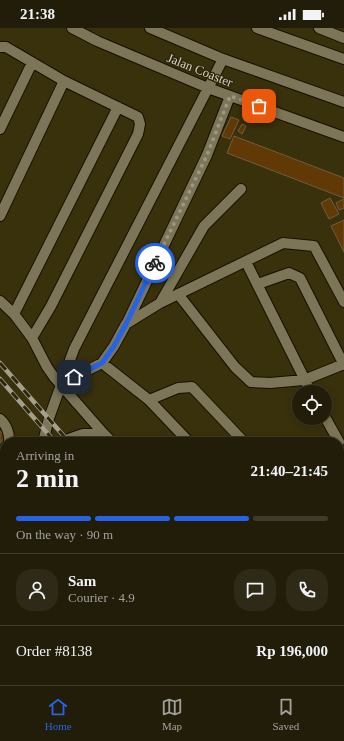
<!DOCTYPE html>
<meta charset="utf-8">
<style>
:root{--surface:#221d09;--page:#2e2a17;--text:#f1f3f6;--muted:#a2a29c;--line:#3f3b2a;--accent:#2563eb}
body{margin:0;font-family:Georgia,serif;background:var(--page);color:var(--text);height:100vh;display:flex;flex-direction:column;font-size:15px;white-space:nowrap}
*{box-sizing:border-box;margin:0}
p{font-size:13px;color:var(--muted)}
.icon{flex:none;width:22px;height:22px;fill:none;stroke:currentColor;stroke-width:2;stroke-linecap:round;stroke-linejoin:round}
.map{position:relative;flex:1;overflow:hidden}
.panel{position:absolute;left:0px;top:409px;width:344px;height:248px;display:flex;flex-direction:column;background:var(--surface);border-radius:16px 16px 0 0;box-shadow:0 2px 10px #0003,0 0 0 1px var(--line)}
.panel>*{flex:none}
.controls{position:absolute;left:292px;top:357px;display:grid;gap:8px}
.controls a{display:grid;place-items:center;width:40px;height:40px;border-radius:50%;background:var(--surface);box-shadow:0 2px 10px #0003,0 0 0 1px var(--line);font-size:20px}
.pin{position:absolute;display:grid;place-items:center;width:34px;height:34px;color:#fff;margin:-17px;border-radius:8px;box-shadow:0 2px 6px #0006}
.courier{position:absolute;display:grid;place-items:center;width:40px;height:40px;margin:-20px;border:3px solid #2563eb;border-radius:50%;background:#fff;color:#222;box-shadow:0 1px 5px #0007}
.head em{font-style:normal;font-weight:700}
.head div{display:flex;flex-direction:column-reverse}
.head{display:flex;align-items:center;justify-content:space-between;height:68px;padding:0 16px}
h1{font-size:26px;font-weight:700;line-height:30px}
.bar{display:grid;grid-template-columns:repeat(4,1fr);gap:6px 4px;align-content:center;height:48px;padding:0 16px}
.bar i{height:5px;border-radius:3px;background:var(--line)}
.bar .on{background:var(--accent)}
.bar p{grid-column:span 4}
.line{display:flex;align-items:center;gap:10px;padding:0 16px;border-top:1px solid var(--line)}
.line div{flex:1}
.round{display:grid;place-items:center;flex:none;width:42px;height:42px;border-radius:16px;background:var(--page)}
.status{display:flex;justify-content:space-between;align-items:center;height:28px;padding:0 20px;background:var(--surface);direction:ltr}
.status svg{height:11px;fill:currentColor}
.tabs{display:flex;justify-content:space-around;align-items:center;height:56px;border-top:1px solid var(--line);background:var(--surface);font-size:11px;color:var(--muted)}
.tabs a{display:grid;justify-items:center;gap:2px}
.tabs .on{color:var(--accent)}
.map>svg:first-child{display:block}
</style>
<div class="status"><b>21:38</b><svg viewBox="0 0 49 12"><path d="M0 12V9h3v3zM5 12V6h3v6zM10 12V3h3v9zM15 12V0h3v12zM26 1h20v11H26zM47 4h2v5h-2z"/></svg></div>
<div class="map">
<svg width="344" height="657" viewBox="0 0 344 657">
<rect width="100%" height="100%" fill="#2e270c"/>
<!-- built -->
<path fill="#39310c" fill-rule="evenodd" d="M0,0H344V657H0ZM299,364H325V390H299ZM5,414H339V652H5Z"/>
<!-- building -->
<path fill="#603904" stroke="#715c45" d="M231,89L239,92L230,111L222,108Z
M242,96L246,98L242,106L238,103Z
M234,108L344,150V170L227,125Z
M330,170L339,186L329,191L321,175Z
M344,171V180L339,182L336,175Z
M344,192V224L331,198Z
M0,403L6,408L0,415Z
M0,623L5,628V639L1,644Z
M12,652H32L28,657H17Z
M35,652H45L51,657H31Z
M135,652H178L180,654L177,657H130Z"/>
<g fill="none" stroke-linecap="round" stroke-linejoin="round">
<!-- minor casing -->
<g stroke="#161000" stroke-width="12">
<path id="minor" d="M72,0L97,13L208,60L344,109
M150,0L223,31L344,74
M257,0L344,31
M319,0L344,10
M0,19H6L64,53L138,89L140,96L138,106L51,278L32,310L47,339L54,349L103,405L112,414
M0,101L32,35
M0,188L64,53
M246,234L311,364
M258,256L289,245L300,250L344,337
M178,266L235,339L251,354L270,355L304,352L344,336
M0,273L14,286L32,310
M160,275L204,198L241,161
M14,286L118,79
M127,295L207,127L230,68
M102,335L149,372L189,414
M60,356L102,335L114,318L126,296L160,275L283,215L314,218L344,274
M149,372L178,360L192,359L244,414
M325,389L339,414
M0,391C6,396 10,406 9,414
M43,414L49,390L74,321L223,31
M60,414L83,406L103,405
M0,445L5,433
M339,474L344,471
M339,510L344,514
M0,518L5,511
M0,550L3,554L4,563L0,569
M339,563L344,565
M0,601L5,606
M339,621L344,625
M223,652L228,657
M201,657L206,652"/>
</g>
<!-- minor -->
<use href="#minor" stroke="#7c7557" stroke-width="10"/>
<!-- rail casing -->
<g stroke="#a5a08d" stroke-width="4.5">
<path id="rail" d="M0,335L69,414
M0,351L55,414
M301,652L306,657
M319,652L324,657"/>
</g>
<!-- rail -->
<use href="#rail" stroke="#2e270c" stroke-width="3" stroke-dasharray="9" stroke-linecap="butt"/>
</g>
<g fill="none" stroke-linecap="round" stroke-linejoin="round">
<!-- done -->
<path stroke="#9c9783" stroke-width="4" stroke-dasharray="0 7.2" d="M155,235L207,127L230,68L259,78"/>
<!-- route -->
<path stroke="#2563eb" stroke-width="5" d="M74,349L102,335L114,318L126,296L155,235"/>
</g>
<g text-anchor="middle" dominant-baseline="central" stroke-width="3" stroke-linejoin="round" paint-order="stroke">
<!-- street labels -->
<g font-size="13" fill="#d7d3c3" stroke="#2e270c">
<text transform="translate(200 42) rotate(22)">Jalan Coaster</text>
</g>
</g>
</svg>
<div class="controls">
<a><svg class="icon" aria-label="locate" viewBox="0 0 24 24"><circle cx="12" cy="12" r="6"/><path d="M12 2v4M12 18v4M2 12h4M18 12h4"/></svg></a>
</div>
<div class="pin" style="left:259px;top:78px;background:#ea580c"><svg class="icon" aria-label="bag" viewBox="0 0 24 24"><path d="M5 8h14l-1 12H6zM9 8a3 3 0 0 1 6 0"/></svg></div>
<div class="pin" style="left:74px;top:349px;background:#1f2937"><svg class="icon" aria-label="home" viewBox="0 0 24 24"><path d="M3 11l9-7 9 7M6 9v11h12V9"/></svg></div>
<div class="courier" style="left:155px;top:235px"><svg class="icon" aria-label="bike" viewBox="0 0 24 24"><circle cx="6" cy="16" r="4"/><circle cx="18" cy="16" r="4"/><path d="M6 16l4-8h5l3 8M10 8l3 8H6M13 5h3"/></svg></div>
<section class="panel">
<div class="head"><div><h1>2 min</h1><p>Arriving in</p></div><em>21:40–21:45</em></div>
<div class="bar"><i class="on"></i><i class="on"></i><i class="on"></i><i></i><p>On the way · 90 m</p></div>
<div class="line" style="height:72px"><a class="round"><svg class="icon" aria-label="person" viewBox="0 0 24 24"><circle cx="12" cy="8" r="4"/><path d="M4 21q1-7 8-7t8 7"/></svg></a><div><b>Sam</b><p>Courier · 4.9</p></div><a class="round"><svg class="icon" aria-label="chat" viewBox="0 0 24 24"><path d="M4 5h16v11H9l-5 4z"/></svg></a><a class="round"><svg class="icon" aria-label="phone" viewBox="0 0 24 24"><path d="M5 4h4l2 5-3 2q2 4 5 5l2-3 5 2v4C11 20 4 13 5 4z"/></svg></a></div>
<div class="line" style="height:52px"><div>Order #8138</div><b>Rp 196,000</b></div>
</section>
</div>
<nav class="tabs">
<a class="on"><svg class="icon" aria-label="home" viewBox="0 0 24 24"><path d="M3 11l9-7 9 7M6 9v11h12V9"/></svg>Home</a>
<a><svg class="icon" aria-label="map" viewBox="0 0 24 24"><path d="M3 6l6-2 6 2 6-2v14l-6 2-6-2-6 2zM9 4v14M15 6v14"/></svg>Map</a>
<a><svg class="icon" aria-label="saved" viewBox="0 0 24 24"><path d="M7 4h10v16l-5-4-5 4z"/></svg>Saved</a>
</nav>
